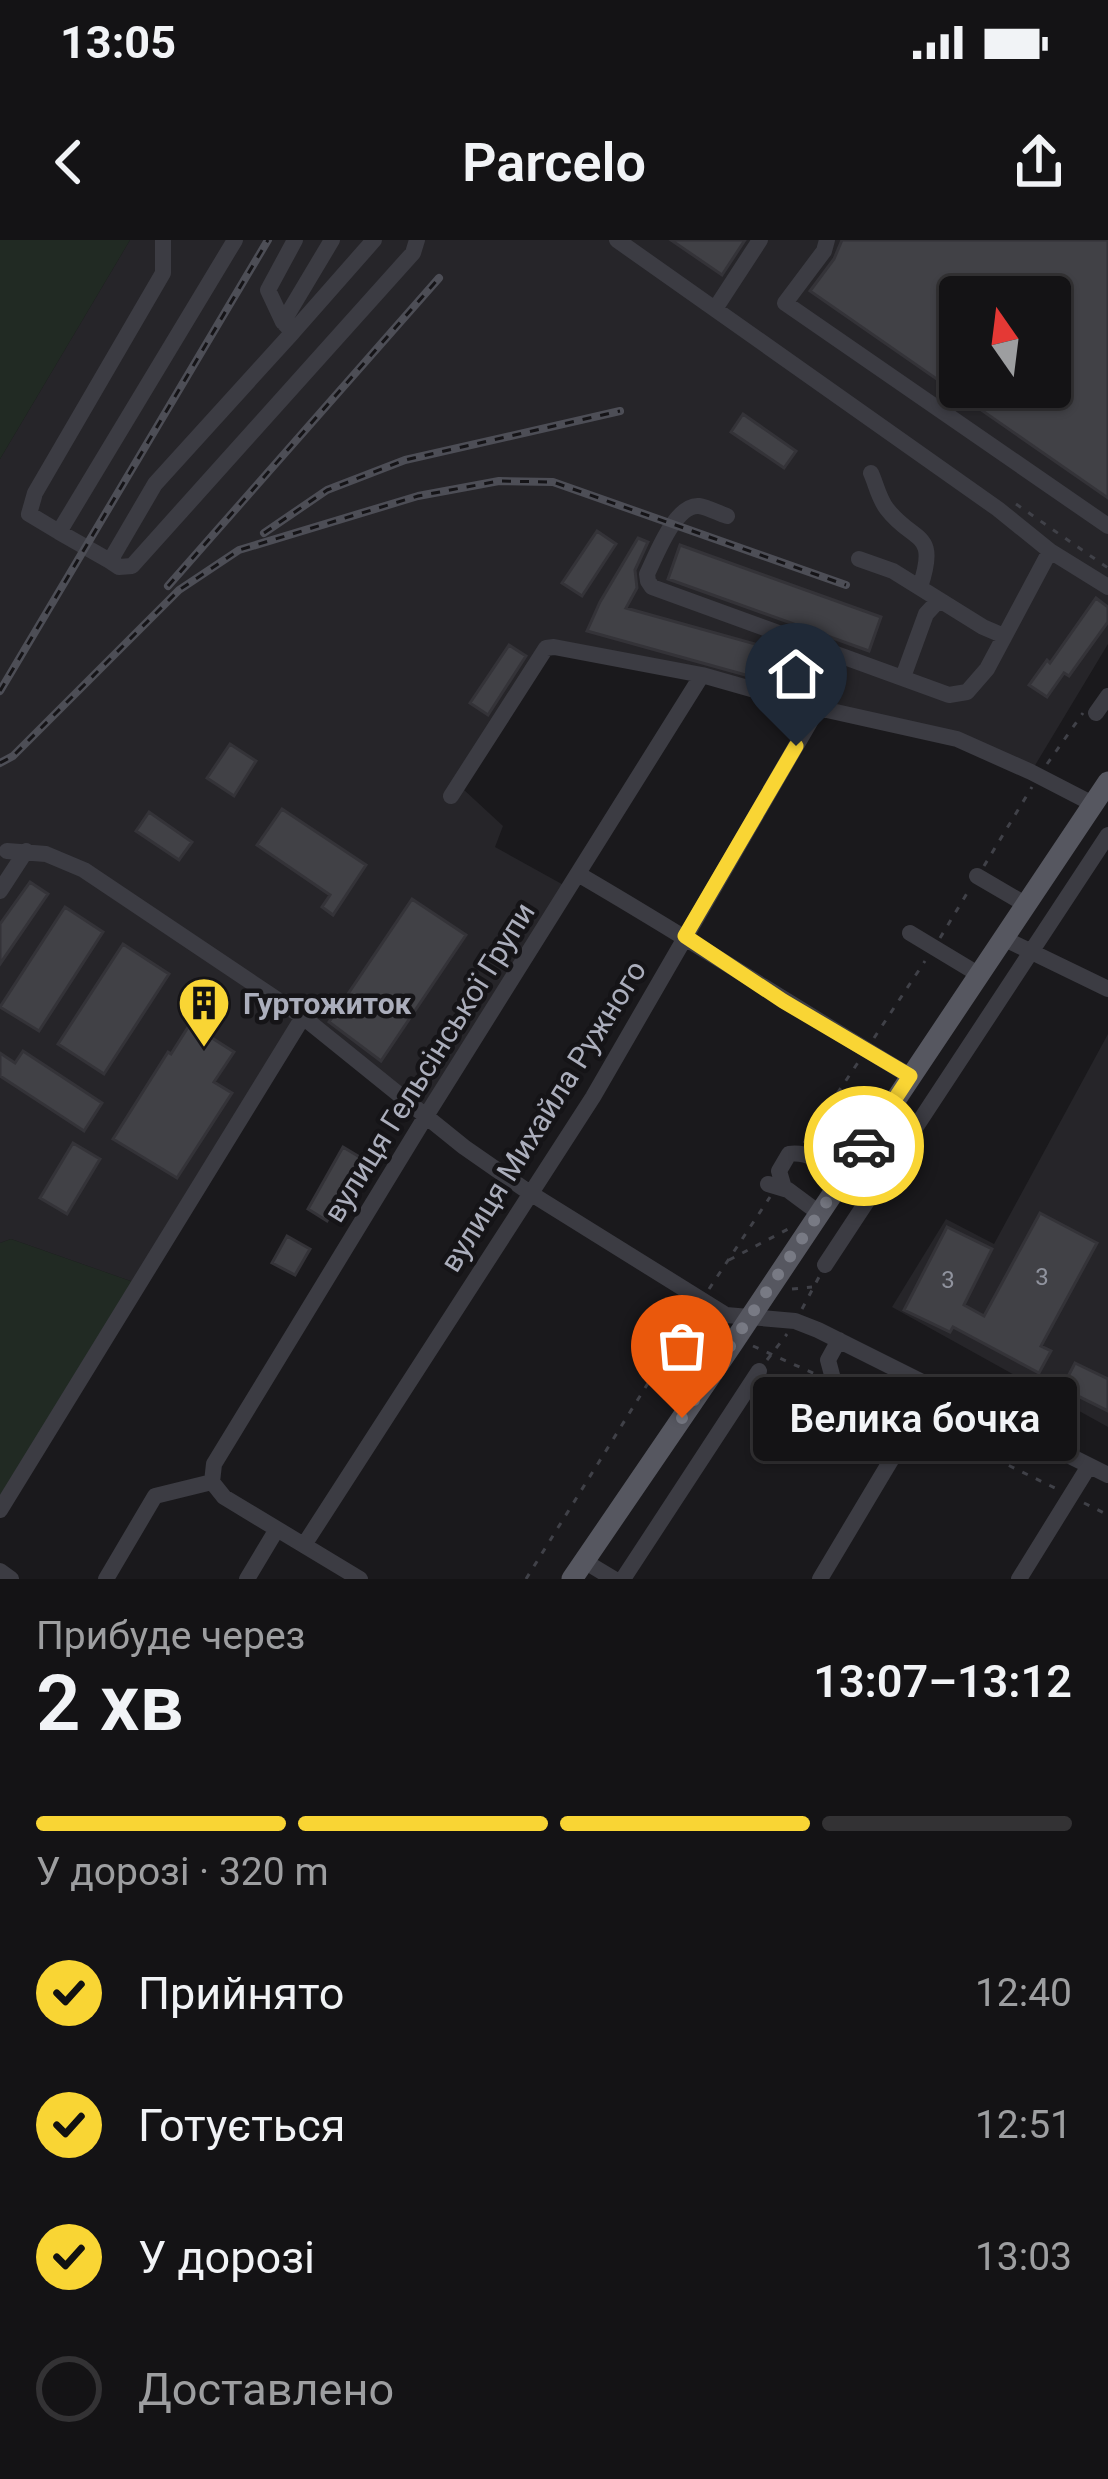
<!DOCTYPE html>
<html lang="uk">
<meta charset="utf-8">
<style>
:root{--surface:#141315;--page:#1d1c1e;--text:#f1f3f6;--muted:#9d9ea0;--line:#333234;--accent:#f9d534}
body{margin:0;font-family:Roboto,sans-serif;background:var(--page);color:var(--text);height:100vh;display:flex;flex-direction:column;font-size:45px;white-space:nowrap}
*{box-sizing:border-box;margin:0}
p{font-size:39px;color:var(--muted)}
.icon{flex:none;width:66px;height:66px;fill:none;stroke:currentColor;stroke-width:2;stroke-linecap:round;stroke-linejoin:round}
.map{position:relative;height:1339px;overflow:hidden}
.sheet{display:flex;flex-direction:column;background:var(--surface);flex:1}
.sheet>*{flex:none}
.needle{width:78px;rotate:346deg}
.tools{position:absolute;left:939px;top:36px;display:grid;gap:24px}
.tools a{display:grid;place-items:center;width:132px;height:132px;border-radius:12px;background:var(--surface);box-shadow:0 3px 9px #0004,0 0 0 3px var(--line);font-size:60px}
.pin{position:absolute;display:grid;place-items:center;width:102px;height:102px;color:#fff;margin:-123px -51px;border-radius:50% 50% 50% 0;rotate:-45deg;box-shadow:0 0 12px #0007}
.pin .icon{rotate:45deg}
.courier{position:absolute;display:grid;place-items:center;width:120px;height:120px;margin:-60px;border:9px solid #f9d534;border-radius:50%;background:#fff;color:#222;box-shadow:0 3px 15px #0007}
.bubble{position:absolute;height:84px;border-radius:12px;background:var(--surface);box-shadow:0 3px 9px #0004,0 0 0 3px var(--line);font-size:39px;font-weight:600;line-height:84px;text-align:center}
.headline em{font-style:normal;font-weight:600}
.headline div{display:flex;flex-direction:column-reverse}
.headline{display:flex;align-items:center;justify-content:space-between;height:204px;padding:0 36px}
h1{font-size:78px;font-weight:600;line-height:90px}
.bar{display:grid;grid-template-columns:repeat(4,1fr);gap:18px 12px;align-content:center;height:144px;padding:0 36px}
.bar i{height:15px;border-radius:9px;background:var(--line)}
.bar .selected{background:var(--accent)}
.bar p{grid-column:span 4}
ol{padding:0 36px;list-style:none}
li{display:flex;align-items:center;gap:36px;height:132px}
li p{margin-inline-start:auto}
li .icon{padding:12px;border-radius:50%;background:var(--accent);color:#111;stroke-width:4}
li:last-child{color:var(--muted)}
li i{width:66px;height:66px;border:6px solid var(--line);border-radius:50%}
.status{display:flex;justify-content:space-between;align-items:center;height:84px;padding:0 60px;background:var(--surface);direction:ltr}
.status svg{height:33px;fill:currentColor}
header{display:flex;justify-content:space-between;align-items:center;height:156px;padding:0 36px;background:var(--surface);font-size:54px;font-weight:600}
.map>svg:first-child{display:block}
</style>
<div class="status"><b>13:05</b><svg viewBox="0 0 49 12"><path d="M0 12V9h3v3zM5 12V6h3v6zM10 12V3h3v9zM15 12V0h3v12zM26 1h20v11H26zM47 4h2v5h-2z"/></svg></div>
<header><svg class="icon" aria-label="back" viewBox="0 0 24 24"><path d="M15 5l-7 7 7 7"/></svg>Parcelo<svg class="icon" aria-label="share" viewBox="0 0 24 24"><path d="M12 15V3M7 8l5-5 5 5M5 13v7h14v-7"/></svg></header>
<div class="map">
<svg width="1108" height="1339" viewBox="0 0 1108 1339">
<rect width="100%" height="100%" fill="#1a191c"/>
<!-- built -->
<path fill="#262529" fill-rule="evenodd" d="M130,0H1108V404L1031,532L957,499L554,407L463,549L503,586L495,607L569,648L426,876L303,778L139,1044L11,999L0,1003V219ZM960,57H1050V147H960Z
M1108,794V1187L892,1067L946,979L994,1004Z"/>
<!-- green -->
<path fill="#212a23" d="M0,0H130L0,219Z
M11,999L139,1044L0,1269V1003Z"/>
<!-- building -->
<path fill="#414146" stroke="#343338" stroke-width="3" fill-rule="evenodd" d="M671,0H745L722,35Z
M842,0H1108V258L810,51L834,19ZM960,57H1050V147H960Z
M743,174L796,211L784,228L731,192Z
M597,291L616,304L582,356L562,343Z
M638,298L648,302L635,330L637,348L626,368L823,423L814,454L587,391L600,362Z
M680,305L881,377L869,411L668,339Z
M1096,358L1108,367V382L1069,436L1064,433L1047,457L1029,445L1047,420L1050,423Z
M509,405L526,416L488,475L470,463Z
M230,504L256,521L234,556L207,538Z
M282,569L366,625L333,675L322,667L330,655L257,605Z
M149,572L192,602L179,620L136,591Z
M30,642L48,654L0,724V684Z
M412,659L466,695L381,821L329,782Z
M65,667L103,692L39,791L0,767Z
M123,704L169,734L104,834L58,804Z
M190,784L234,812L214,842L232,853L177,938L113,899L168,812L171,814Z
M23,811L102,863L84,891L0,836V813L15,823Z
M73,903L100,919L67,974L40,958Z
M343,907L363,919L327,981L308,969Z
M1040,973L1097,1003L1041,1106L1051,1111L1039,1133L953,1087L950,1092L904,1070L947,987L992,1009L964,1065L984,1076Z
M287,996L310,1009L295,1035L272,1023Z
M1075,1123L1108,1139V1171L1062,1148Z"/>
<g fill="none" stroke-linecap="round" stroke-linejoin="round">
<!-- path -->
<path stroke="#404148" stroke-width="3" stroke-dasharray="6 9" stroke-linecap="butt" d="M1016,264L1108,328
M1047,524L1083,473
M984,626L1032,547
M940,698L969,650
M874,798L925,721
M804,903L859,821
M729,1020L790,988
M709,1049L770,957
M792,1049L812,1047
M802,1069L820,1035
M753,1106L815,1134
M767,1120L787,1094
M840,1146L903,1174
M928,1186L1059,1250
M1084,1263L1108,1275
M526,1339L693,1071"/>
<!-- minor -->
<path stroke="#3c3c43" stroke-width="16" d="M163,0V33L35,253L29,274L59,292L235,0
M617,0L998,269L1050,311L1108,347
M827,0L824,11L785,63L1108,286
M715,69L760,0
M283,82L268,50L295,0
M293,92L374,0
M871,233C876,244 879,259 887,269C914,304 939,290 920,347
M727,276C718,273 707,267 699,266C675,264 656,316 647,334L648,341L652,347L949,455L967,452L987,429L1050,311
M59,292L110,321L155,244L293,92L283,82L332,0
M859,319L893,331L983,387L1004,396
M110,321L119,327L132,326L413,13L417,0
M903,437L926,374L938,361
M1096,473L1108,456
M451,556L546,408L554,407L702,435L818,468L957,499L1031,532L1093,564
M7,611L46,614L84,630L303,777L464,907L530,953L726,1075L795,1081L818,1090L1108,1235
M578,634C690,699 799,770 910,836
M977,636L1025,664
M0,651L26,611
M910,693L978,734
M1003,698L1108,749
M768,944L788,950L819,973
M784,948L779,931L789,914C810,911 827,925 844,936
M825,1025L1108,595
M830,1141L832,1135L828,1120L839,1100
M212,1242L214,1224L426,876L702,435
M212,1242L224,1257L360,1339
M0,1270L303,777
M304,1305L593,857L818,468
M584,1321L614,1339
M0,1331L11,1339
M106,1339L155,1256L212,1242
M247,1339L277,1289
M623,1339L759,1131
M820,1339L915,1180L932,1146
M1019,1339L1089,1226"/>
<!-- major -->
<path stroke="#565760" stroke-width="21" d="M572,1339L731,1106L1108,542"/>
<!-- rail casing -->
<g stroke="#4d4e56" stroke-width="8">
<path id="rail" d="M264,293L327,250L405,220L620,171
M168,346L439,38
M0,451L268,0
M0,523L13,516L179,350L239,310L418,256L499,241L553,242L846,345"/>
</g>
<!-- rail -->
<use href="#rail" stroke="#151417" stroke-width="3" stroke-dasharray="9" stroke-linecap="butt"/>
</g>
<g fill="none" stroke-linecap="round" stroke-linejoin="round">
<!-- done -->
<path stroke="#787a84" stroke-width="12" stroke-dasharray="0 21.6" d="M682,1178L864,906"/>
<!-- route -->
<path stroke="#f9d534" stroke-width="15" d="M796,506L685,696L783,761L910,836L864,906"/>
</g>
<!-- icons -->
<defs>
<g id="building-pin" transform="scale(2.7)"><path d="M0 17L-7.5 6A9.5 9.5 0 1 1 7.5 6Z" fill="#f9d534" stroke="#151417"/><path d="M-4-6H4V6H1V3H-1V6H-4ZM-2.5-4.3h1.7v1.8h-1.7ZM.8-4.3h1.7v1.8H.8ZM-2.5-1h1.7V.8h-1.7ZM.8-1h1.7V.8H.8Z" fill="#111"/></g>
</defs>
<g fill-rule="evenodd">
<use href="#building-pin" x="204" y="763"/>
</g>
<g text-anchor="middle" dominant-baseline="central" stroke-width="9" stroke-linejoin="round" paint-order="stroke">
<!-- number labels -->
<g font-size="24" fill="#90939e">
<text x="1042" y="1037">3</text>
<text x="948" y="1040">3</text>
</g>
<!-- poi labels -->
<g font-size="30" font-weight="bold" fill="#abaebc" stroke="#151417" text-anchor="start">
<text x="243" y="763">Гуртожиток</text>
</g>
<!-- street labels -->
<g font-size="30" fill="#abaebc" stroke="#151417">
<text transform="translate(429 822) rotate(-58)">вулиця Гельсінської Групи</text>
<text transform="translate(543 876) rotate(-58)">вулиця Михайла Ружного</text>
</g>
</g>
</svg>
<div class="tools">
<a><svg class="needle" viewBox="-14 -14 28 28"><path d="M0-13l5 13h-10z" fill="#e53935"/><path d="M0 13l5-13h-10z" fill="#9d9ea0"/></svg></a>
</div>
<div class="pin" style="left:682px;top:1178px;background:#ea580c"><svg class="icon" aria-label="bag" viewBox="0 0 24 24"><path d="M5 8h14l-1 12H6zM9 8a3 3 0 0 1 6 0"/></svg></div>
<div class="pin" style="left:796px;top:506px;background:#1f2937"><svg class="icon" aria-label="home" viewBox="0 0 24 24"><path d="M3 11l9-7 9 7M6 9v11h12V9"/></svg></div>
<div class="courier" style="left:864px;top:906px"><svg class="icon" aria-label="car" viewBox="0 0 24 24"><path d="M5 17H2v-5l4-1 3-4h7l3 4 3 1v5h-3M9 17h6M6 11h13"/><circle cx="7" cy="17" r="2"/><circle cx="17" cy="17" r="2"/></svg></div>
<div class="bubble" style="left:753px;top:1137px;width:324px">Велика бочка</div>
</div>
<section class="sheet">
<div class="headline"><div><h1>2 хв</h1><p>Прибуде через</p></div><em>13:07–13:12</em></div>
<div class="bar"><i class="selected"></i><i class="selected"></i><i class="selected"></i><i></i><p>У дорозі · 320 m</p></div>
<ol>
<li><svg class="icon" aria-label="check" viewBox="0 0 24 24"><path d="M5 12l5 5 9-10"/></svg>Прийнято<p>12:40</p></li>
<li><svg class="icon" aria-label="check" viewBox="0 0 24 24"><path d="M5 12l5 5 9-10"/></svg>Готується<p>12:51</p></li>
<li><svg class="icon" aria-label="check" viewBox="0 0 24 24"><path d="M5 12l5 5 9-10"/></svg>У дорозі<p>13:03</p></li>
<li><i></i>Доставлено</li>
</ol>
</section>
